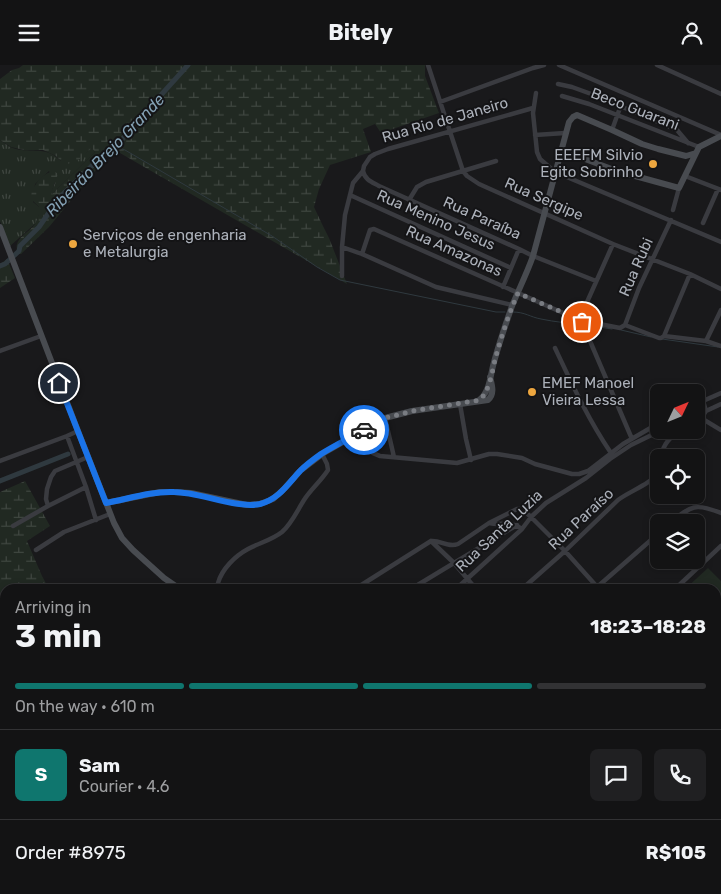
<!DOCTYPE html>
<meta charset="utf-8">
<style>
:root{--surface:#131314;--page:#202022;--text:#f1f3f6;--muted:#9d9ea0;--line:#323234;--accent:#0f766e}
body{margin:0;font-family:Rubik,sans-serif;background:var(--page);color:var(--text);height:100vh;display:flex;flex-direction:column;font-size:19px;white-space:nowrap}
*{box-sizing:border-box;margin:0}
p{font-size:16px;color:var(--muted)}
.icon{flex:none;width:28px;height:28px;fill:none;stroke:currentColor;stroke-width:2;stroke-linecap:round;stroke-linejoin:round}
.map{position:relative;flex:1;overflow:hidden}
.details{position:absolute;left:0px;top:519px;width:721px;height:311px;display:flex;flex-direction:column;background:var(--surface);border-radius:15px 15px 0 0;box-shadow:0 2px 8px #0003,0 0 0 1px var(--line)}
.details>*{flex:none}
.needle{width:32px;rotate:47deg}
.fabs{position:absolute;left:650px;top:319px;display:grid;gap:10px}
.fabs a{display:grid;place-items:center;width:55px;height:55px;border-radius:8px;background:var(--surface);box-shadow:0 2px 8px #0003,0 0 0 1px var(--line);font-size:25px}
.pin{position:absolute;display:grid;place-items:center;width:42px;height:42px;color:#fff;margin:-21px;border:2px solid #fff;border-radius:50%;box-shadow:0 1px 5px #0007}
.courier{position:absolute;display:grid;place-items:center;width:50px;height:50px;margin:-25px;border:4px solid #1a73e8;border-radius:50%;background:#fff;color:#222;box-shadow:0 1px 6px #0007}
.headline em{font-style:normal;font-weight:700}
.headline div{display:flex;flex-direction:column-reverse}
.headline{display:flex;align-items:center;justify-content:space-between;height:85px;padding:0 15px}
h1{font-size:32px;font-weight:700;line-height:38px}
.bar{display:grid;grid-template-columns:repeat(4,1fr);gap:8px 5px;align-content:center;height:60px;padding:0 15px}
.bar i{height:6px;border-radius:4px;background:var(--line)}
.bar .active{background:var(--accent)}
.bar p{grid-column:span 4}
.line{display:flex;align-items:center;gap:12px;padding:0 15px;border-top:1px solid var(--line)}
.line div{flex:1}
.round{display:grid;place-items:center;flex:none;width:52px;height:52px;border-radius:8px;background:var(--page)}
header{display:flex;justify-content:space-between;align-items:center;height:65px;padding:0 15px;background:var(--surface);font-size:22px;font-weight:700}
.map>svg:first-child{display:block}
</style>
<header><svg class="icon" aria-label="menu" viewBox="0 0 24 24"><path d="M4 6h16M4 12h16M4 18h16"/></svg>Bitely<svg class="icon" aria-label="person" viewBox="0 0 24 24"><circle cx="12" cy="8" r="4"/><path d="M4 21q1-7 8-7t8 7"/></svg></header>
<div class="map">
<svg width="721" height="829" viewBox="0 0 721 829">
<defs>
<pattern id="grass-tufts" width="24" height="20" patternUnits="userSpaceOnUse" patternTransform="scale(1.25)"><rect width="24" height="20" fill="#212922"/><path d="M3 7l-1-3M5 7V3M7 7l1-3M15 17l-1-3M17 17v-4M19 17l1-3" fill="none" stroke="#3f4640"/></pattern>
<pattern id="wetland-marsh" width="20" height="14" patternUnits="userSpaceOnUse" patternTransform="scale(1.25)"><rect width="20" height="14" fill="#212922"/><path d="M1 5h8M5 5V1M11 12h8M15 12V8" fill="none" stroke="#3f4640"/></pattern>
</defs>
<rect width="100%" height="100%" fill="#19191b"/>
<!-- grass -->
<path fill="url(#grass-tufts)" d="M0,75C3,77 7,80 10,82C29,90 44,79 61,96L86,88L92,83L95,87L52,129H50L55,118L49,106L35,119L33,137L39,142V149L36,158L10,181L0,156Z"/>
<!-- wetland -->
<path fill="url(#wetland-marsh)" d="M23,0H425V11L439,48L381,68L375,59L363,64L371,87L330,100L319,124L314,142L322,159L329,173L347,219L120,88L114,83L49,162L21,189H18C12,173 28,169 35,159C38,154 39,148 39,142L31,134C31,122 42,108 54,106L58,109L51,128L52,129L95,87L92,83L76,97L66,99L61,96L56,91L43,85H24L11,82L0,75V14L12,5L19,3Z
M7,194L15,213L0,223V199Z
M25,416L50,461L27,476L42,511L49,524H5V695H0V427Z"/>
<!-- park -->
<path fill="#212922" d="M708,503L721,516V540L716,544V524H685Z"/>
<g fill="none" stroke-linecap="round" stroke-linejoin="round">
<!-- stream -->
<path stroke="#2f393f" stroke-width="1" d="M116,82L125,85L272,171L317,202L340,215L496,247H505
M513,247C525,247 530,252 541,254C555,257 569,258 582,260
M586,260L612,264
M621,265L651,272
M662,274L718,282"/>
<!-- canal -->
<path stroke="#2f393f" stroke-width="5" d="M0,201L5,199L19,186L20,181L39,162L59,133L110,83L116,82L133,61L188,0
M0,416L68,389
M0,692L5,691"/>
<!-- street -->
<path stroke="#3a3b40" stroke-width="4.5" d="M428,0L463,106L467,111L479,119L613,179L690,209L721,224
M559,0L721,70
M657,0L721,29
M558,19L572,22L594,30L677,65L688,78
M536,28L533,48L537,87L540,94L555,107L721,177
M562,31L589,39L699,82
M440,37L533,3L544,0
M612,65L621,40
M535,70L565,68
M363,106C365,115 372,117 379,121L519,184L533,191L596,216
M685,111L721,125
M350,130L511,203
M409,135L417,122L426,117L496,96
M673,145L679,123
M703,158L718,124
M342,182L362,189L436,222L512,240
M362,189L370,165L374,164L579,255L620,263L625,260L659,273H661L664,271L706,276L721,281
M342,211V182L345,150L353,118L363,106L364,101L370,92L375,89L388,84L533,43
M503,222L519,184
M579,255L613,179
M583,256L584,262L632,374
M625,260L639,223L671,155
M664,271L690,209
M706,276L721,245
M555,283C572,319 588,354 611,388
M0,286L41,271
M460,339L466,374L471,395
M696,339L721,328
M696,350L706,346L703,336
M385,353L394,392
M701,353L721,365
M696,356L702,352L706,346L721,339
M67,371L86,422L96,455
M354,371C362,381 368,387 380,391L457,398L489,389H497L522,393L535,399L572,409H579L588,406L623,379L659,358
M661,392C663,379 670,372 681,365
M0,396L67,371L78,366
M48,441L46,434L47,424L51,412L55,406L88,392
M489,458L517,444H522L531,452L565,486L599,524
M671,458C691,440 696,438 721,448
M13,461L48,441L86,422
M431,476L454,498L476,524
M36,485L64,467L110,449
M218,518C222,504 235,491 248,484C259,478 272,475 282,467C292,458 297,446 304,435C311,424 321,416 328,405L327,399L322,389
M596,523L659,468
M355,524L431,476C441,475 448,483 458,479L489,458C502,461 510,455 522,464
M411,524L517,460
M456,524L522,464L531,452L546,438L586,413L610,394L631,380L662,365
M522,524L565,486L618,435C630,426 651,419 659,407
M675,524L721,481
M716,551L721,546
M716,621L721,617
M716,649L721,654
M0,707L1,708L5,722
M0,728L5,727
M0,760L5,759
M137,825L140,829
M259,825L262,829
M0,826L5,822
M127,829L131,825
M200,829L205,825
M271,829L275,825
M279,829L284,825
M352,829L356,825
M423,829L428,825"/>
<!-- secondary -->
<path stroke="#484b50" stroke-width="6" d="M561,85L617,106L679,123L699,82L721,71
M0,162L78,366L114,458L122,473L133,485L164,513L180,524
M478,336C489,329 490,313 493,301C498,281 505,261 512,241C519,224 527,208 533,191L569,57L573,52L577,50L612,65L642,79L658,84L686,91L696,88
M106,438L160,427H174L191,428L247,440L260,439L273,434L283,425L301,405L322,389L385,353L412,346L488,335C495,329 492,320 490,312
M716,664L721,661
M386,825L390,829
M499,829L503,825"/>
</g>
<g fill="none" stroke-linecap="round" stroke-linejoin="round">
<!-- done -->
<path stroke="#797c82" stroke-width="5" stroke-dasharray="0 9" d="M364,365L385,353L398,350L412,346L480,335C491,323 492,305 496,291C502,270 509,248 518,228L582,256V257"/>
<!-- route -->
<path stroke="#1a73e8" stroke-width="6" d="M59,318L106,438C128,434 151,426 174,427C200,427 236,444 260,439C279,434 288,419 300,406C306,400 314,394 321,389C335,380 350,373 364,365"/>
</g>
<!-- markers -->
<g fill="#eda63f" stroke="#141416" stroke-width="2">
<circle cx="653" cy="99" r="5"/>
<circle cx="73" cy="179" r="5"/>
<circle cx="532" cy="327" r="5"/>
</g>
<g text-anchor="middle" dominant-baseline="central" stroke-width="4" stroke-linejoin="round" paint-order="stroke">
<!-- street labels -->
<g font-size="15" fill="#acb1ba" stroke="#141416">
<text transform="translate(635 44) rotate(21)">Beco Guarani</text>
<text transform="translate(445 55) rotate(-16)">Rua Rio de Janeiro</text>
<text transform="translate(544 134) rotate(24)">Rua Sergipe</text>
<text transform="translate(482 153) rotate(24)">Rua Paraíba</text>
<text transform="translate(436 155) rotate(24)">Rua Menino Jesus</text>
<text transform="translate(454 186) rotate(24)">Rua Amazonas</text>
<text transform="translate(636 202) rotate(-66)">Rua Rubi</text>
<text transform="translate(581 454) rotate(-43)">Rua Paraíso</text>
<text transform="translate(499 466) rotate(-43)">Rua Santa Luzia</text>
</g>
<!-- poi labels -->
<g font-size="15" fill="#acb1ba" stroke="#141416" text-anchor="start">
<text x="643" y="90" text-anchor="end">EEEFM Silvio<tspan x="643" dy="17">Egito Sobrinho</tspan></text>
<text x="83" y="170">Serviços de engenharia<tspan x="83" dy="17">e Metalurgia</tspan></text>
<text x="542" y="318">EMEF Manoel<tspan x="542" dy="17">Vieira Lessa</tspan></text>
</g>
<!-- water labels -->
<g font-size="16" font-style="italic" fill="#84a1b4" stroke="#141416">
<text transform="translate(105 90) rotate(-46)">Ribeirão Brejo Grande</text>
</g>
</g>
</svg>
<div class="fabs">
<a><svg class="needle" viewBox="-14 -14 28 28"><path d="M0-13l5 13h-10z" fill="#e53935"/><path d="M0 13l5-13h-10z" fill="#9d9ea0"/></svg></a>
<a><svg class="icon" aria-label="locate" viewBox="0 0 24 24"><circle cx="12" cy="12" r="6"/><path d="M12 2v4M12 18v4M2 12h4M18 12h4"/></svg></a>
<a><svg class="icon" aria-label="layers" viewBox="0 0 24 24"><path d="M12 4l9 5-9 5-9-5zM3 14l9 5 9-5"/></svg></a>
</div>
<div class="pin" style="left:582px;top:257px;background:#ea580c"><svg class="icon" aria-label="bag" viewBox="0 0 24 24"><path d="M5 8h14l-1 12H6zM9 8a3 3 0 0 1 6 0"/></svg></div>
<div class="pin" style="left:59px;top:318px;background:#1f2937"><svg class="icon" aria-label="home" viewBox="0 0 24 24"><path d="M3 11l9-7 9 7M6 9v11h12V9"/></svg></div>
<div class="courier" style="left:364px;top:365px"><svg class="icon" aria-label="car" viewBox="0 0 24 24"><path d="M5 17H2v-5l4-1 3-4h7l3 4 3 1v5h-3M9 17h6M6 11h13"/><circle cx="7" cy="17" r="2"/><circle cx="17" cy="17" r="2"/></svg></div>
<section class="details">
<div class="headline"><div><h1>3 min</h1><p>Arriving in</p></div><em>18:23–18:28</em></div>
<div class="bar"><i class="active"></i><i class="active"></i><i class="active"></i><i></i><p>On the way · 610 m</p></div>
<div class="line" style="height:90px"><b class="round" style="background:var(--accent);color:#fff">S</b><div><b>Sam</b><p>Courier · 4.6</p></div><a class="round"><svg class="icon" aria-label="chat" viewBox="0 0 24 24"><path d="M4 5h16v11H9l-5 4z"/></svg></a><a class="round"><svg class="icon" aria-label="phone" viewBox="0 0 24 24"><path d="M5 4h4l2 5-3 2q2 4 5 5l2-3 5 2v4C11 20 4 13 5 4z"/></svg></a></div>
<div class="line" style="height:65px"><div>Order #8975</div><b>R$105</b></div>
</section>
</div>
